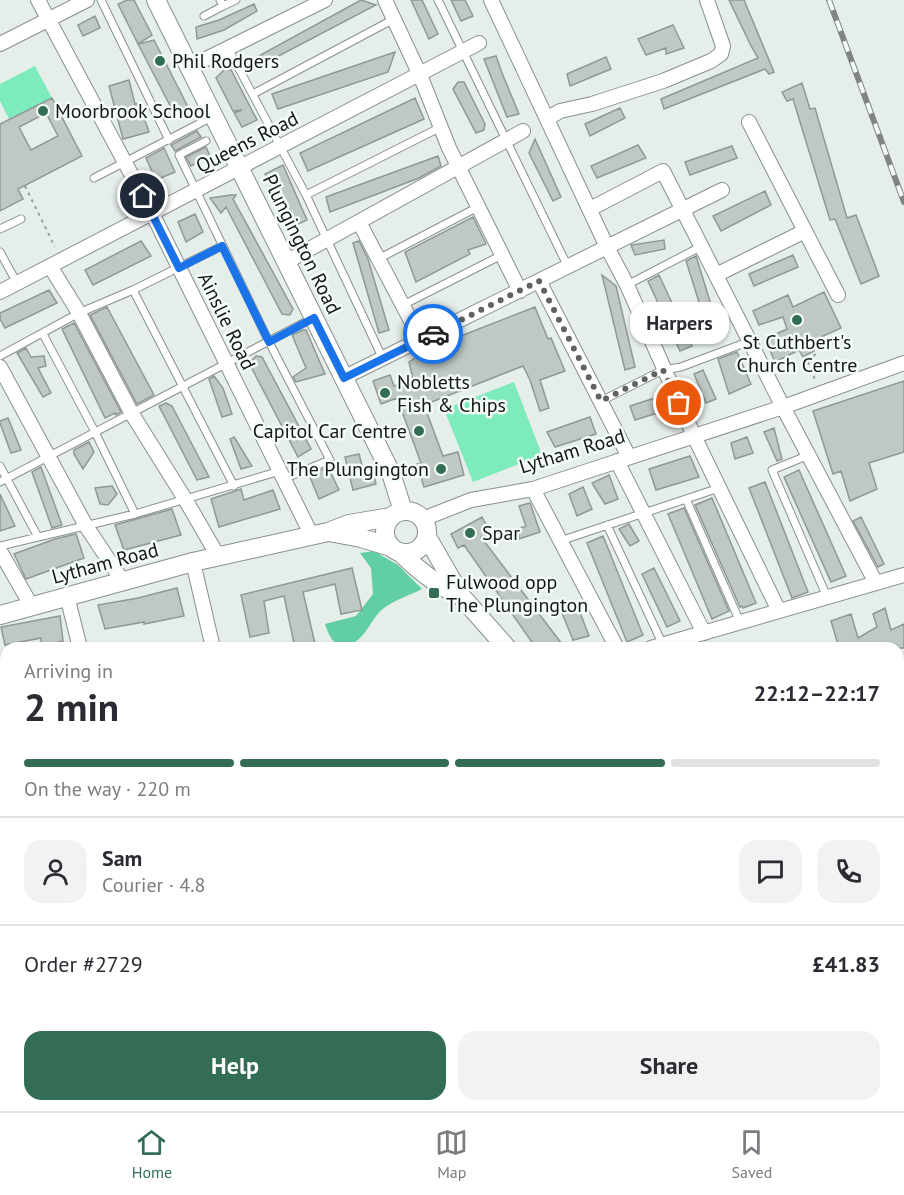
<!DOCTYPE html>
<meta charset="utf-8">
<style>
:root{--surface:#fff;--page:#f2f2f3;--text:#2b2b33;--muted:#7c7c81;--line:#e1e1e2;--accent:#346d55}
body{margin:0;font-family:"PT Sans",sans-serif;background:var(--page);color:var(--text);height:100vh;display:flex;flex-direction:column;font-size:22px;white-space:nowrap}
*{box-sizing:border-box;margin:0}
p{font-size:20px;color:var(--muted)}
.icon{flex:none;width:33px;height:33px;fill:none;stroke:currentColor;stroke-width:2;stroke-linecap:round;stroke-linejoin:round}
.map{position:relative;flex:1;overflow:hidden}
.panel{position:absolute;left:0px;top:642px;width:904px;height:470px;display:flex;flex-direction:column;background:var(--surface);border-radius:18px 18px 0 0;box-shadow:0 2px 4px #0004}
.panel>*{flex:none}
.pin{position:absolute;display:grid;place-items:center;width:51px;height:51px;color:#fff;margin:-26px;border:3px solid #fff;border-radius:50%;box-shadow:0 2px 6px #0007}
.courier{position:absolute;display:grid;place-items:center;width:60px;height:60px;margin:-30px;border:4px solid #1a73e8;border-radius:50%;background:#fff;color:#222;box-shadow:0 2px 8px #0007}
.bubble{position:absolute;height:42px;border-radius:18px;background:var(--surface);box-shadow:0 2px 4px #0004;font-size:20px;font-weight:800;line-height:42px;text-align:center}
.headline em{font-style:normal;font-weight:800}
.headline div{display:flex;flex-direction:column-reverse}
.headline{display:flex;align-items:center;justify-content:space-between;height:102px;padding:0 24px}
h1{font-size:39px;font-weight:800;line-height:45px}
.bar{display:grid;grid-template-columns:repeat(4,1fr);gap:9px 6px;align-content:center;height:72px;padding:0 24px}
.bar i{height:8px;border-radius:4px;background:var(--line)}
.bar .selected{background:var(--accent)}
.bar p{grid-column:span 4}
.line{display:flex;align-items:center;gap:15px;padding:0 24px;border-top:2px solid var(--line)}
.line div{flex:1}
.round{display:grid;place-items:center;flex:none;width:63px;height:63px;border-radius:18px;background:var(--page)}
.primary-button{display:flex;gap:12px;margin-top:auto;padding:12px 24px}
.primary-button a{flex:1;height:69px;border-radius:18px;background:var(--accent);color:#fff;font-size:24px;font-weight:800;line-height:69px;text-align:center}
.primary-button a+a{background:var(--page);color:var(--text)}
.tabs{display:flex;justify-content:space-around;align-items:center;height:84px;border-top:2px solid var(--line);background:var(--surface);font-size:16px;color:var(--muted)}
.tabs a{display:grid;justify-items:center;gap:3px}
.tabs .selected{color:var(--accent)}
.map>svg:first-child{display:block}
</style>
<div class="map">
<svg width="904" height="1111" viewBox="0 0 904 1111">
<rect width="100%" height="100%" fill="#e6eeea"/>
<!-- green -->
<path fill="#7eebbd" d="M35,66L52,98L9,119L0,101V84Z
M514,382L542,455L473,482L444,409Z
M6,932V1106H262L260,1111H0V934Z"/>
<!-- forest -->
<path fill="#61cfa3" d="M374,551L398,565L422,589C410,595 395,600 384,608C370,618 365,644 345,645C332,645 329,635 325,624L356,616L373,594L371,568L360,553Z"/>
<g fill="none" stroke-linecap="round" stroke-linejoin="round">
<!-- stream -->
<path stroke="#5ccb9e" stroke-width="4" d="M898,738L904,735
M43,1111L46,1106"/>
</g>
<!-- building -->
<path fill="#bfc8c3" stroke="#909894" stroke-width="1.5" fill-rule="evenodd" d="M127,0H134L152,35L138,44L118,4Z
M361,0L376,5L250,71L246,63Z
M411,0H422L438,34L429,39Z
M451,0H465L473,16L461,21Z
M729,0H744L774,72L769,74L765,69L664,109L661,99L758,58L751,46Z
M254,4L257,11L224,30L197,39L196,27L219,20Z
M95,16L100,28L83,36L78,25Z
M673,25L684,48L666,54V48L646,55L638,39Z
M154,40L189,109L186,116L176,117L138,44Z
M395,52L388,72L278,109L272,94Z
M496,56L502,73L519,114L507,117L484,59Z
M606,57L611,69L570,86L567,74Z
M225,69L231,70L257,120L242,127L234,113L242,110L233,111L216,78Z
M129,80L135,104L139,103L149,132L123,139L109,86Z
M458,82H464L485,124L484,130L476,133L453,89Z
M802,83L810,109L815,108L847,218L856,215L879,276L861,284L835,219L830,220L793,99L787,101L782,92Z
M52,98L82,156L18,189L23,199L0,211V124ZM46,113L58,136L31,150L19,127Z
M415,98L424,119L308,171L300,153Z
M620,108L625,118L590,136L585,124Z
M197,131L201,137L175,151L171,145Z
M535,139L561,197L553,201L529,153Z
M638,145L646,158L597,178L591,166Z
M732,146L737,158L690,175L685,162Z
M206,147L210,156L191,166L186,157Z
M164,148L175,172L156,180L146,158Z
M438,156L441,166L419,178L330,212L326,197Z
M283,165L307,220L290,228L265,174Z
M765,191L771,205L721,231L713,216Z
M231,195H236L233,199L293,309L290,315L282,314L226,207L221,213L210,198Z
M195,214L203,232L186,242L178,222Z
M473,217L486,244L468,250L470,254L416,282L405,252Z
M664,240L665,249L635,255L631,245Z
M141,241L151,256L93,285L85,270Z
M359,241L368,259L389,330L379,333L353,243Z
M793,255L798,267L754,286L749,274Z
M696,256L721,337L711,340L686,261Z
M602,275L616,286L635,367L625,370Z
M659,275L692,346L680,351L648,281Z
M49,290L57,303L5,328L0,319V313Z
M824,292L841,328L810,342L814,351L803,357L799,350L775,362L765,339L787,329L783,317L759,325L753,311L788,295L793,307Z
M107,307L154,395L137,404L90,315Z
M535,307L548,339L551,338L565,371L540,380L549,408L540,411L530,380L523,366L424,405L443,456L458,452L464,475L424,487L417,464L421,463L397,398L381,404L373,381L390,375L394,386L413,379L409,362L430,348Z
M74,323L121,412L116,415L115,413L105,418L62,329Z
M303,330H306L325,374L296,382L293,377L306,368L292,335Z
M26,348L31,357L44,356L46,366L38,368L51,393L43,397L17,353Z
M737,352L751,384L729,394L718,359Z
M256,356L262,357L311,449L298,457L249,363Z
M703,370L716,399L706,403L694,374Z
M214,376L223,388L232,414L222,417L209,379Z
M904,381V452L869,463L877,489L850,501L841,471L833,474L813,411Z
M661,396L667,410L635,420L630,406Z
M166,403L172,406L209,477L197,480L159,406Z
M590,417L596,434L555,447L547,432Z
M8,418L21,450L11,453L0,423V421Z
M774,428L782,459L777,461L764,432Z
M234,437L252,466L241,469L230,439Z
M747,437L753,453L735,459L731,443Z
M89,442L94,452L83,469L74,454V450Z
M359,454L363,469L372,468L376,484L353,490L345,457Z
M690,456L699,477L656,490L649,469Z
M41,467L62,525L52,528L32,472Z
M328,467L339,490L319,499L309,475Z
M799,470L846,576L831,582L784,477Z
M609,475L618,499L605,504L592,483Z
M765,482L808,592L792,598L749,488Z
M112,486L117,494L108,505L100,504L95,488Z
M583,487L592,509L577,516L569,494Z
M241,489L244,500L273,490L280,509L219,527L211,499Z
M0,494L15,526L0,531Z
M712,498L756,603L743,608L742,606L740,607L695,505Z
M530,503L540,532L519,539L518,529L526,526L519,506Z
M684,508L729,611L712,619L668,514Z
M172,509L181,535L124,550L115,525Z
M482,517L490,532L481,537L565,648H536L464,545L458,548L451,534Z
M861,517L884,564L878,567L853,521Z
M629,524L639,541L630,546L619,529Z
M76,534L84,558L26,579L14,554L55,539Z
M603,536L643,635L627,642L587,543Z
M352,568L362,610L341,614L335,584L303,592L316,648H295L284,596L264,601L269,633L250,637L241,595Z
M654,568L680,621L667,627L642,574Z
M177,588L184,616L144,624V622L105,629L98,605L138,598Z
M578,607L589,636L573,640L562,613Z
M885,608L891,630L904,624V648H839L831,621L851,614L858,638L877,627L873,614Z
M60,616L63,641L41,647V638L5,645L1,627Z"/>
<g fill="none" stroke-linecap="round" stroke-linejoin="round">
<!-- lane casing -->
<g stroke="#88908c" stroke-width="9">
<path id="lane" d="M101,0L169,140
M220,0L223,6L236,0
M438,0L568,267
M204,16L223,6
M228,48L306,195L383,359
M253,94L394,19
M206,141L179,155L269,342L330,460L283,479
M94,178L212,117
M306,195L441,127
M0,229L21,219
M0,252L17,283
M378,259L478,207
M627,285L702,246
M133,290L234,486
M403,305L502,255
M43,334L95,432L135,514
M0,356L79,313L133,290L222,246
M601,401L663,370L681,367L750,341
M809,455L772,470L827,597
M0,466L38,537
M0,482L313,318
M686,499L740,622
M607,525L663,645
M560,541L719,488
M0,546L135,514L280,471"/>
</g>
<!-- street casing -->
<g stroke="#88908c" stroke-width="16">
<path id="street" d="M38,0L152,213L311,534
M385,0L420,75L449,148L520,291
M491,0L607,247L627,285L694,436L779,611
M0,44L87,0
M190,67L325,0
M547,119L560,111L592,104L663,81L711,61L721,54L723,46L707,0
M590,209L663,171L783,407L876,583
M359,222L421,340
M805,231L838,295
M286,262L523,131
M50,266L79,313L132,414L185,499L218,556
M716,275L805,231L749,122
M539,281L629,457
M0,292L479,43
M0,367L86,526L122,580
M343,378L722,190
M617,461L704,633
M533,489L617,648
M424,521L428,517L471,500L533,489L783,407L904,363
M0,551L32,607
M193,562L213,648
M67,596L80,648
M651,648L904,575
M0,758L6,756
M898,851L904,847
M0,877L6,875
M898,988L904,997
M449,1106L452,1111
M292,1111L301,1106"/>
</g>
<!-- secondary casing -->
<g stroke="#88908c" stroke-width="20">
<path id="secondary" d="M156,0L391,473L403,511
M385 532a21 21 0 1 1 42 0a21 21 0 1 1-42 0Z
M329,532L361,538L388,546
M427,537L461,596L507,648
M402,554C420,572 438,586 461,596
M0,615L193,562L328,532L349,524L391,517
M828,1106L831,1111"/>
</g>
<!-- path -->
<path stroke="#989e9b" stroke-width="2" stroke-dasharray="3 4.5" stroke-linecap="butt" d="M25,186L55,247
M805,355L816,382
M808,361L820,350L849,337"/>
<!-- lane -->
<use href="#lane" stroke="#fff" stroke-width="7"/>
<!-- street -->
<use href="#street" stroke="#fff" stroke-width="14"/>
<!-- secondary -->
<use href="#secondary" stroke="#fff" stroke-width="18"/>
<!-- rail casing -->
<g stroke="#808583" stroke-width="6">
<path id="rail" d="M829,0L904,202"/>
</g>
<!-- rail -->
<use href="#rail" stroke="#f3fcf7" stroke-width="4" stroke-dasharray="11" stroke-linecap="butt"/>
</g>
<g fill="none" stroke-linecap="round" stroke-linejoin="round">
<!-- done -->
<path stroke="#5e6260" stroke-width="6" stroke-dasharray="0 10.8" d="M433,334L539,281L601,401L663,370L679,403"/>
<!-- route -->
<path stroke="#1a73e8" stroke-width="8" d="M143,196L179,268L222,246L269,342L314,318L344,378L433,334"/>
</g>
<!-- markers -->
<g fill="#346d55" stroke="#f3fcf7" stroke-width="2">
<circle cx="160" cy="61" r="6"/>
<circle cx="43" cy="111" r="6"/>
<circle cx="797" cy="320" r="6"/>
<circle cx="385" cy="393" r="6"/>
<circle cx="419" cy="431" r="6"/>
<circle cx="441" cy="469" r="6"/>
<circle cx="470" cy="533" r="6"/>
<rect x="428" y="587" width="12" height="12" rx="3"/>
</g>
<g text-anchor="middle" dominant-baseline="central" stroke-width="5" stroke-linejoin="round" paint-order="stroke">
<!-- poi labels -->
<g font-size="20" fill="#141716" stroke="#f3fcf7" text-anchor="start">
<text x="172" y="61">Phil Rodgers</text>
<text x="55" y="111">Moorbrook School</text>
<text x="797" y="342" text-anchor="middle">St Cuthbert's<tspan x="797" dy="23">Church Centre</tspan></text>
<text x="397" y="382">Nobletts<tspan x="397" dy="23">Fish &amp; Chips</tspan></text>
<text x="407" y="431" text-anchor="end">Capitol Car Centre</text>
<text x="429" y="469" text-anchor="end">The Plungington</text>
<text x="482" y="533">Spar</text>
<text x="446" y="582">Fulwood opp<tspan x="446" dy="23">The Plungington</tspan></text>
</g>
<!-- street labels -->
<g font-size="20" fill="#141716" stroke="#f3fcf7">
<text transform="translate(247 142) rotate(-27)">Queens Road</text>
<text transform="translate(302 244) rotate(64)">Plungington Road</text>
<text transform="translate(227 321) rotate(64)">Ainslie Road</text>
<text transform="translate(572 451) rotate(-17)">Lytham Road</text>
<text transform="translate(105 563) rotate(-15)">Lytham Road</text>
</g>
</g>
</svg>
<div class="pin" style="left:679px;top:403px;background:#ea580c"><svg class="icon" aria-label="bag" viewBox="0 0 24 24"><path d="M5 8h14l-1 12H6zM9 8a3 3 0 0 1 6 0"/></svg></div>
<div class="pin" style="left:143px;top:196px;background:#1f2937"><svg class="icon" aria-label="home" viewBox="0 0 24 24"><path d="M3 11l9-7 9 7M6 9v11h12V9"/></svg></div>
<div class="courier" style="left:433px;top:334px"><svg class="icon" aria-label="car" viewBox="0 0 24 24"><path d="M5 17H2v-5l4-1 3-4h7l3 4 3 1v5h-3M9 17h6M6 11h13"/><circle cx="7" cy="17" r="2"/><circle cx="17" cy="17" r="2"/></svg></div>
<div class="bubble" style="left:630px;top:302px;width:99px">Harpers</div>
<section class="panel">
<div class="headline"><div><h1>2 min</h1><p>Arriving in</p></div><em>22:12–22:17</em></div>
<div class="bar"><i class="selected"></i><i class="selected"></i><i class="selected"></i><i></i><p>On the way · 220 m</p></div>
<div class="line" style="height:108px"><a class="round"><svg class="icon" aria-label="person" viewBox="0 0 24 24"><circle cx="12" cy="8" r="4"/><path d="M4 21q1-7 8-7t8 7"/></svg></a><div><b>Sam</b><p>Courier · 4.8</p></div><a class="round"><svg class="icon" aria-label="chat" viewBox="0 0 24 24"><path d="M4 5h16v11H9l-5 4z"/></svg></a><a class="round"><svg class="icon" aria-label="phone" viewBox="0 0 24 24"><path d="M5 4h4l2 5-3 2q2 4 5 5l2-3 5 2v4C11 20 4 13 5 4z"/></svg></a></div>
<div class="line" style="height:78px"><div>Order #2729</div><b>£41.83</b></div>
<div class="primary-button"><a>Help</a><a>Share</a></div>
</section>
</div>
<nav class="tabs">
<a class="selected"><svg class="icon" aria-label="home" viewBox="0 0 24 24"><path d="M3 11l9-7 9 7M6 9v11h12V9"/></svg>Home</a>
<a><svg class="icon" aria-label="map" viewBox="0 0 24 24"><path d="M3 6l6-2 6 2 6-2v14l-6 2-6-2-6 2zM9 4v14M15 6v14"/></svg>Map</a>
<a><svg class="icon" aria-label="saved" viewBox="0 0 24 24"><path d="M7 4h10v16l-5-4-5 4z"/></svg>Saved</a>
</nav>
